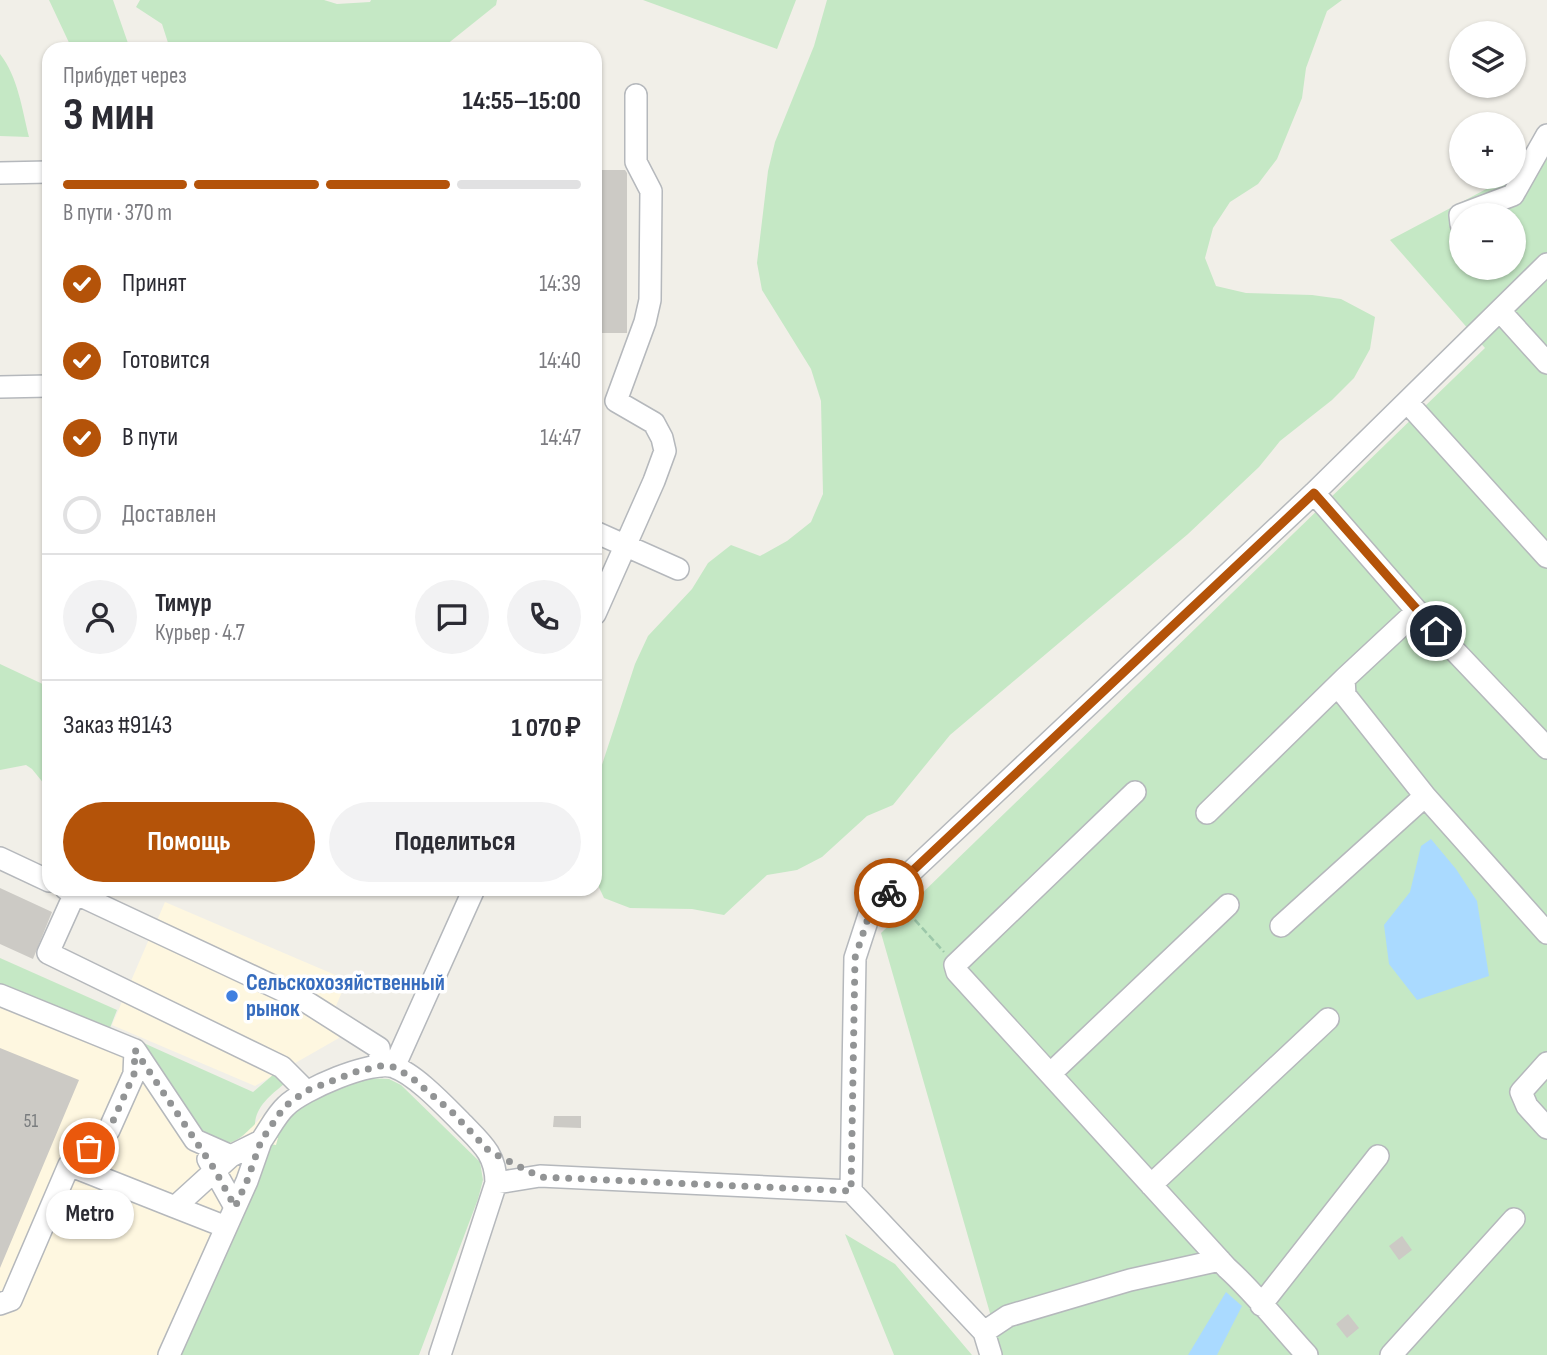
<!DOCTYPE html>
<html lang="ru">
<meta charset="utf-8">
<style>
:root{--surface:#fff;--page:#f2f2f3;--text:#2b2b33;--muted:#7c7c81;--line:#e1e1e2;--accent:#b45309}
body{margin:0;font-family:"Sofia Sans Condensed",sans-serif;background:var(--page);color:var(--text);height:100vh;display:flex;flex-direction:column;font-size:26px;white-space:nowrap}
*{box-sizing:border-box;margin:0}
p{font-size:23px;color:var(--muted)}
.icon{flex:none;width:38px;height:38px;fill:none;stroke:currentColor;stroke-width:2;stroke-linecap:round;stroke-linejoin:round}
.map{position:relative;flex:1;overflow:hidden}
.drawer{position:absolute;left:42px;top:42px;width:560px;height:854px;display:flex;flex-direction:column;background:var(--surface);border-radius:21px;box-shadow:0 2px 5px #0004}
.drawer>*{flex:none}
.buttons{position:absolute;left:1449px;top:21px;display:grid;gap:14px}
.buttons a{display:grid;place-items:center;width:77px;height:77px;border-radius:50%;background:var(--surface);box-shadow:0 2px 5px #0004;font-size:35px}
.pin{position:absolute;display:grid;place-items:center;width:60px;height:60px;color:#fff;margin:-30px;border:4px solid #fff;border-radius:50%;box-shadow:0 2px 7px #0007}
.courier{position:absolute;display:grid;place-items:center;width:70px;height:70px;margin:-35px;border:5px solid #b45309;border-radius:50%;background:#fff;color:#222;box-shadow:0 2px 9px #0007}
.bubble{position:absolute;height:49px;border-radius:24px;background:var(--surface);box-shadow:0 2px 5px #0004;font-size:23px;font-weight:700;line-height:49px;text-align:center}
.summary em{font-style:normal;font-weight:700}
.summary div{display:flex;flex-direction:column-reverse}
.summary{display:flex;align-items:center;justify-content:space-between;height:119px;padding:0 21px}
h1{font-size:46px;font-weight:700;line-height:52px}
.bar{display:grid;grid-template-columns:repeat(4,1fr);gap:10px 7px;align-content:center;height:84px;padding:0 21px}
.bar i{height:9px;border-radius:5px;background:var(--line)}
.bar .active{background:var(--accent)}
.bar p{grid-column:span 4}
.line{display:flex;align-items:center;gap:18px;padding:0 21px;border-top:2px solid var(--line)}
.line div{flex:1}
.round{display:grid;place-items:center;flex:none;width:74px;height:74px;border-radius:37px;background:var(--page)}
ol{padding:0 21px;list-style:none}
li{display:flex;align-items:center;gap:21px;height:77px}
li p{margin-inline-start:auto}
li .icon{padding:7px;border-radius:50%;background:var(--accent);color:#fff;stroke-width:4}
li:last-child{color:var(--muted)}
li i{width:38px;height:38px;border:4px solid var(--line);border-radius:50%}
.action{display:flex;gap:14px;margin-top:auto;padding:14px 21px}
.action a{flex:1;height:80px;border-radius:42px;background:var(--accent);color:#fff;font-size:28px;font-weight:700;line-height:80px;text-align:center}
.action a+a{background:var(--page);color:var(--text)}
.map>svg:first-child{display:block}
</style>
<div class="map">
<svg width="1547" height="1355" viewBox="0 0 1547 1355">
<rect width="100%" height="100%" fill="#f1efe8"/>
<!-- commercial -->
<path fill="#fef7e0" d="M165,902L347,980L333,1013L339,1038L255,1086L112,1025Z
M0,989L142,1047L238,1141L272,1106L278,1138L276,1145L269,1144L181,1355H0Z"/>
<!-- green -->
<path fill="#c5e8c5" fill-rule="evenodd" d="M49,0H113L130,49H72Z
M140,0H324L337,4L370,2L371,0H497L496,5L441,49H170L162,24L136,7Z
M643,0H796L777,49Z
M827,0H1342L1327,11L1306,68L1302,98L1277,159L1258,184L1230,202L1213,228L1205,258L1216,286L1246,293L1312,295L1341,299L1375,317L1370,349L1354,378L1332,400L1280,441L1259,467L1188,534L950,735L893,805L867,816L822,857L797,870L767,875L724,915L692,909L630,908L604,898L595,879L597,780L635,664L648,636L692,589L708,563L731,545L760,556L787,541L811,522L823,494L821,401L811,369L762,290L757,263L768,171L775,142L814,46Z
M0,54C18,77 22,109 29,137L0,136Z
M1547,157V1355H1002L881,933L1485,348L1390,240L1509,177H1514V174ZM1461,215H1514V268H1461Z
M0,664L49,687V790L32,769L26,765L0,770Z
M0,958L117,1010L110,1028L253,1092L274,1074L284,1084C271,1095 256,1106 255,1124C239,1140 234,1145 210,1144L142,1047L0,989Z
M366,1078L389,1079L401,1085L480,1162L483,1180L478,1199L419,1355H181L269,1144L276,1145L278,1138L274,1136L281,1120L320,1095Z
M845,1234L895,1264L972,1355H894Z"/>
<!-- water -->
<path fill="#aadaff" d="M1431,839L1456,869L1477,901L1489,976L1417,1000L1389,964L1384,925L1410,892L1421,846Z
M1226,1292L1242,1306L1217,1355H1188Z"/>
<!-- building -->
<path fill="#cccac5" d="M596,170H625L627,173V333H597Z
M0,888L52,912L33,959L0,944Z
M0,1048L79,1080L0,1268Z
M554,1116H581V1128L553,1127Z
M1402,1236L1412,1250L1399,1260L1389,1246Z
M1348,1314L1359,1328L1347,1338L1336,1324Z"/>
<g fill="none" stroke-linecap="round" stroke-linejoin="round">
<!-- minor casing -->
<g stroke="#b5b8bc" stroke-width="24">
<path id="minor" d="M0,173L49,172
M1461,224L1460,215L1513,195L1547,135
M1500,311L1547,363
M0,387L49,386
M1407,402L1547,557
M1314,493L1417,611L1547,748
M595,532L678,569
M595,614L654,481L665,451L662,438L654,423L616,401L645,322L650,300L651,191L636,162V95
M1344,679L1417,611
M1135,792L955,965L957,972L1227,1268C1256,1294 1280,1326 1307,1355
M1207,813L1344,679L1345,695L1429,801
M0,858L49,881
M66,889L305,1001L379,1048L381,1066
M75,893L48,953L282,1067L306,1091
M1281,926L1425,796L1547,933
M0,995L135,1050L195,1140L231,1156
M1547,1063L1521,1092L1527,1106L1547,1128
M394,1067L474,889
M1050,1074L1228,905
M261,1141C269,1130 276,1115 286,1106C302,1090 372,1059 394,1067C415,1074 445,1106 460,1121C480,1142 496,1153 496,1183L440,1355
M208,1159L235,1207
M69,1165L109,1130L134,1074L135,1050
M496,1183L540,1176L851,1191
M1151,1185L1328,1019
M175,1207L226,1227
M0,1304L11,1300L69,1165L175,1207L231,1156L261,1141L247,1181L169,1355
M1261,1305L1378,1156
M984,1332L1008,1316L1130,1280L1220,1260
M991,1355L984,1332L851,1191L855,958L869,915L896,886L1314,493L1547,264
M1391,1355L1514,1219"/>
</g>
<!-- path -->
<path stroke="#9cc7a9" stroke-width="2.5" stroke-dasharray="7 3.5" stroke-linecap="butt" d="M903,903L905,909L944,952"/>
<!-- minor -->
<use href="#minor" stroke="#fff" stroke-width="21"/>
</g>
<g fill="none" stroke-linecap="round" stroke-linejoin="round">
<!-- done -->
<path stroke="#929495" stroke-width="7" stroke-dasharray="0 12.6" d="M89,1148L109,1130L134,1074L135,1050L215,1170L235,1207L247,1181L261,1141L284,1107L306,1091L355,1072L381,1066L394,1067L411,1077L453,1113L489,1151L540,1177L851,1191L855,958L869,915L889,893"/>
<!-- route -->
<path stroke="#b45309" stroke-width="9" d="M889,893L1314,493L1436,631"/>
</g>
<!-- markers -->
<circle fill="#3f7fe0" stroke="#fff" stroke-width="2.5" cx="232" cy="996" r="7"/>
<g text-anchor="middle" dominant-baseline="central" stroke-width="7" stroke-linejoin="round" paint-order="stroke">
<!-- number labels -->
<g font-size="19" fill="#7a7d7f">
<text x="31" y="1121">51</text>
</g>
<!-- shop labels -->
<g font-size="23" font-weight="bold" fill="#366cbe" stroke="#fff" text-anchor="start">
<text x="246" y="983">Сельскохозяйственный<tspan x="246" dy="26">рынок</tspan></text>
</g>
</g>
</svg>
<div class="buttons">
<a><svg class="icon" aria-label="layers" viewBox="0 0 24 24"><path d="M12 4l9 5-9 5-9-5zM3 14l9 5 9-5"/></svg></a>
<a>+</a>
<a>−</a>
</div>
<div class="pin" style="left:89px;top:1148px;background:#ea580c"><svg class="icon" aria-label="bag" viewBox="0 0 24 24"><path d="M5 8h14l-1 12H6zM9 8a3 3 0 0 1 6 0"/></svg></div>
<div class="pin" style="left:1436px;top:631px;background:#1f2937"><svg class="icon" aria-label="home" viewBox="0 0 24 24"><path d="M3 11l9-7 9 7M6 9v11h12V9"/></svg></div>
<div class="courier" style="left:889px;top:893px"><svg class="icon" aria-label="bike" viewBox="0 0 24 24"><circle cx="6" cy="16" r="4"/><circle cx="18" cy="16" r="4"/><path d="M6 16l4-8h5l3 8M10 8l3 8H6M13 5h3"/></svg></div>
<div class="bubble" style="left:46px;top:1190px;width:88px">Metro</div>
<section class="drawer">
<div class="summary"><div><h1>3 мин</h1><p>Прибудет через</p></div><em>14:55–15:00</em></div>
<div class="bar"><i class="active"></i><i class="active"></i><i class="active"></i><i></i><p>В пути · 370 m</p></div>
<ol>
<li><svg class="icon" aria-label="check" viewBox="0 0 24 24"><path d="M5 12l5 5 9-10"/></svg>Принят<p>14:39</p></li>
<li><svg class="icon" aria-label="check" viewBox="0 0 24 24"><path d="M5 12l5 5 9-10"/></svg>Готовится<p>14:40</p></li>
<li><svg class="icon" aria-label="check" viewBox="0 0 24 24"><path d="M5 12l5 5 9-10"/></svg>В пути<p>14:47</p></li>
<li><i></i>Доставлен</li>
</ol>
<div class="line" style="height:126px"><a class="round"><svg class="icon" aria-label="person" viewBox="0 0 24 24"><circle cx="12" cy="8" r="4"/><path d="M4 21q1-7 8-7t8 7"/></svg></a><div><b>Тимур</b><p>Курьер · 4.7</p></div><a class="round"><svg class="icon" aria-label="chat" viewBox="0 0 24 24"><path d="M4 5h16v11H9l-5 4z"/></svg></a><a class="round"><svg class="icon" aria-label="phone" viewBox="0 0 24 24"><path d="M5 4h4l2 5-3 2q2 4 5 5l2-3 5 2v4C11 20 4 13 5 4z"/></svg></a></div>
<div class="line" style="height:91px"><div>Заказ #9143</div><b>1 070 ₽</b></div>
<div class="action"><a>Помощь</a><a>Поделиться</a></div>
</section>
</div>
